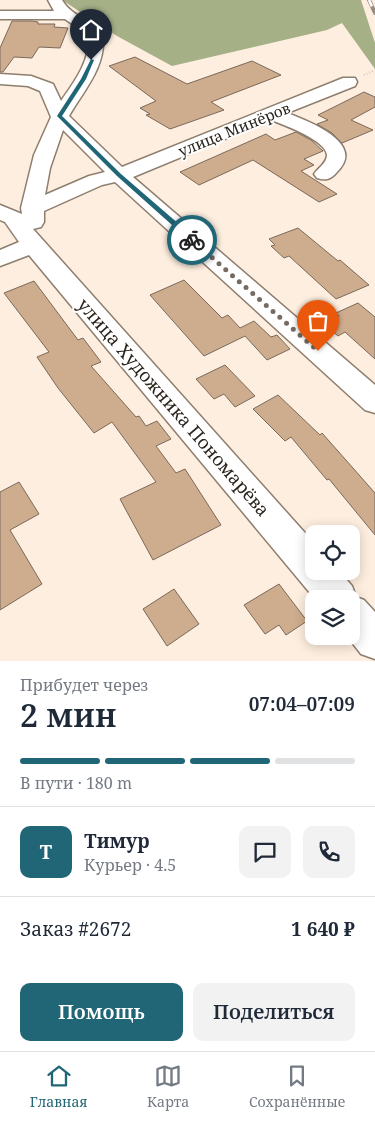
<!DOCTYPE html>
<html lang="ru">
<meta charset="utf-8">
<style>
:root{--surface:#fff;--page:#f2f2f3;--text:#1f2937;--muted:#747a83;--line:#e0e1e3;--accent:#206676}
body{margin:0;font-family:"Noto Serif",serif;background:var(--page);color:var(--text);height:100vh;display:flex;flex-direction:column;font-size:19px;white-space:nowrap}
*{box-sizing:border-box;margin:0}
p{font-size:16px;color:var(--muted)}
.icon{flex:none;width:28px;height:28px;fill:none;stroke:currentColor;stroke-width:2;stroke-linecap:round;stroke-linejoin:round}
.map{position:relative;height:661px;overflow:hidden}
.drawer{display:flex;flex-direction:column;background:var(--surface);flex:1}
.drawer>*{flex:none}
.tools{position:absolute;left:305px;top:525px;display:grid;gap:10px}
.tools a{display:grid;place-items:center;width:55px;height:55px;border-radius:10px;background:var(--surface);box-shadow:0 2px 12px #0003;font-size:25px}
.pin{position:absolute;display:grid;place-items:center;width:42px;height:42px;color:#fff;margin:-51px -21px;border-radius:50% 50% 50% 0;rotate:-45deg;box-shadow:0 0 5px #0007}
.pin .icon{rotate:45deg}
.courier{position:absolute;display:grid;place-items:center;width:50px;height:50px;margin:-25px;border:4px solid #206676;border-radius:50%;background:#fff;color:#222;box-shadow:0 1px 6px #0007}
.headline em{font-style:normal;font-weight:600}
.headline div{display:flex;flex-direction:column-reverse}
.headline{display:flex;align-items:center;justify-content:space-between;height:85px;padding:0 20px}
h1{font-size:32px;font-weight:600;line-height:38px}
.bar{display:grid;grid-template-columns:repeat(4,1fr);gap:8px 5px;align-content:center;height:60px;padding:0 20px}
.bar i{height:6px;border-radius:4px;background:var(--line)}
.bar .on{background:var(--accent)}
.bar p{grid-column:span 4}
.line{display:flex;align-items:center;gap:12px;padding:0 20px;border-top:1px solid var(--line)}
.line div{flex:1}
.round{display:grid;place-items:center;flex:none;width:52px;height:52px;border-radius:10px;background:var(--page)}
.cta{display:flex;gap:10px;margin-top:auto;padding:10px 20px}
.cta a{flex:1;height:58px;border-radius:10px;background:var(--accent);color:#fff;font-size:20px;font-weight:600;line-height:58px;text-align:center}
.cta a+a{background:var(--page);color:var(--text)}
.dock{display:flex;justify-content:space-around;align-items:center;height:70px;border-top:1px solid var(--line);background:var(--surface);font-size:14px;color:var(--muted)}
.dock a{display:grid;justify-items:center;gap:2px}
.dock .on{color:var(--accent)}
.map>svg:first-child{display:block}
</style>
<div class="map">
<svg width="375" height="661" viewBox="0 0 375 661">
<rect width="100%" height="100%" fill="#fdeedf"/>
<!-- forest -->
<path fill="#a5b087" d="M62,0H361L375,43V69L342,23L327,30L172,66L117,36Z"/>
<!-- building -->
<path fill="#cead8e" stroke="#7a695a" d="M12,21H32L38,22V24H55L54,27L68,28L60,48L39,47L32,58L14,57L3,72H0V48Z
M135,57L187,84L252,61L281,75L211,102L224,110L170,129L146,115L150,114L140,108L156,101L109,66Z
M364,92L375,97V107L351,120L373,130L342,143L332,133L317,124L328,120L318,115Z
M296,132L311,140L323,151L304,159L314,165L301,171L337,194L319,202L253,160L199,185L180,172L266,134L275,140Z
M298,228L338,261L340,260L369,285L336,299L289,256L284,258L271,246L275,245L269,239Z
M184,280L222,318L228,315L240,328L254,321L271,337L277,335L290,349L267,360L245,336L204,356L150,295Z
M34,281L78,340L83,338L101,362L91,366L136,417L139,416L146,426L157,421L171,439L156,446L176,473L185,469L221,525L153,560L120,499L156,482L112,422L94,433L58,388L37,357L49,352L4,293Z
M358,303L375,317V359L345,332L338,336L324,324L339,316L336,313Z
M225,365L255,396L235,407L224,394L214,399L196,379Z
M278,395L320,435L322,433L375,493V535L329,479L327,480L291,437L285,441L253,409Z
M19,482L39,514L10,530L42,584L0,610V492Z
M279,584L307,621L286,635L279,625L265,634L244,605Z
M174,589L199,624L167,646L143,609Z"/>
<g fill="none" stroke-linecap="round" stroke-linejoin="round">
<!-- minor casing -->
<g stroke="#8e7e6e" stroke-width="3">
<path id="minor" d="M48,0H62C71,16 92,20 103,35C106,67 84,90 69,116L122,167L343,78H355L357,82L355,86L287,113C308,121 367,143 337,172C331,179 326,181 317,178L314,174C318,168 327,163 327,155C326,140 284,125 271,120L133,177L375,385V413L365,410L115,182L102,185L44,211V222L41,227L33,229L314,543V571H339L352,586L356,597L364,600L375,612V659L361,654L347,636H351V599H315L29,255L0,266V250L19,242L5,222L0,220V205L22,214L21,208L34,155L51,117L40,91L28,86L0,84V74L31,76L53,84L61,101C75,81 90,61 89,36L65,19H0V11H54ZM63,130L105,172L89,176L45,195L50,168Z"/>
</g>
<!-- path -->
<path stroke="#aea296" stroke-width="2" stroke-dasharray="0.5 2.5" stroke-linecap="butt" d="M364,75L375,70"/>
<!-- minor -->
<use href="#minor" fill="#fff" fill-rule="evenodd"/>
<!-- rail casing -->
<g stroke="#978c81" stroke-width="4">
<path id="rail" d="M369,0L375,13"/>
</g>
<!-- rail -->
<use href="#rail" stroke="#fff" stroke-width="2.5" stroke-dasharray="7" stroke-linecap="butt"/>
</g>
<!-- route -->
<path fill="#206676" d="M91,59L94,60L86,79L62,116L121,174L195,238V241H190L117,176L57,116L81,79Z"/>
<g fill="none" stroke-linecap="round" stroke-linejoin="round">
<!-- done -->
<path stroke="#756b62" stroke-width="5" stroke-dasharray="0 9" d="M192,240L318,351"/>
</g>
<g text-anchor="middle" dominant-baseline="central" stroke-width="4" stroke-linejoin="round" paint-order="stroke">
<!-- far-street labels -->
<g font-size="15" fill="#2c251e" stroke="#fff">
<text transform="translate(234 129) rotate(-22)">улица Минёров</text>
</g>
<!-- street labels -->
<g font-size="18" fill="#2c251e" stroke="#fff">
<text transform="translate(174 407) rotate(49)">улица Художника Пономарёва</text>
</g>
</g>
</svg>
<div class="tools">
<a><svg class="icon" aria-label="locate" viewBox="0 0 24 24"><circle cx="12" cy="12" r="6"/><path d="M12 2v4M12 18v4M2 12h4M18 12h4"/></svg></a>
<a><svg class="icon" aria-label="layers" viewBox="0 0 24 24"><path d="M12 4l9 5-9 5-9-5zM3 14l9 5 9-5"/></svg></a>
</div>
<div class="pin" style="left:318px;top:351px;background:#ea580c"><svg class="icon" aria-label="bag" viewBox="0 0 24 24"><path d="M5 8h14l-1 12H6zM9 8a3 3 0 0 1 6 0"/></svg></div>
<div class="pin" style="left:91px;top:60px;background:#1f2937"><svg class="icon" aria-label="home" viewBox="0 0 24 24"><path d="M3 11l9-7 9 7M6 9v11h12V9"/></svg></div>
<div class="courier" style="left:192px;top:240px"><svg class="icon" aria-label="bike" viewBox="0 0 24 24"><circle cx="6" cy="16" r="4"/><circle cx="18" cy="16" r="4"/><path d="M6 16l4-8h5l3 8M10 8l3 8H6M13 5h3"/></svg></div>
</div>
<section class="drawer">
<div class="headline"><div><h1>2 мин</h1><p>Прибудет через</p></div><em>07:04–07:09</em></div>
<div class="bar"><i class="on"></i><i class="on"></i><i class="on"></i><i></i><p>В пути · 180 m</p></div>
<div class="line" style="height:90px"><b class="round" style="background:var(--accent);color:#fff">Т</b><div><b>Тимур</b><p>Курьер · 4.5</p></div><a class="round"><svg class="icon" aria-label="chat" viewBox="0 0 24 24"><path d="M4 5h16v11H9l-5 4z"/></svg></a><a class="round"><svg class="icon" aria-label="phone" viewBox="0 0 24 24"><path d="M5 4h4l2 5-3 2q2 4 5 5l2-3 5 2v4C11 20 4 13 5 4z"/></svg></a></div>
<div class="line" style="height:65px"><div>Заказ #2672</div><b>1 640 ₽</b></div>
<div class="cta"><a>Помощь</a><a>Поделиться</a></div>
</section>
<nav class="dock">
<a class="on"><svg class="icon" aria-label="home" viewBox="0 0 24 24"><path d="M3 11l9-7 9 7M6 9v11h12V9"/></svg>Главная</a>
<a><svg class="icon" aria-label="map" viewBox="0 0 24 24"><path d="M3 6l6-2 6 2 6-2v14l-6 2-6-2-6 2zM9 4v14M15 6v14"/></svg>Карта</a>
<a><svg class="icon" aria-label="saved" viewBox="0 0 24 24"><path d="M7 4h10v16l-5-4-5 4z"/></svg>Сохранённые</a>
</nav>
